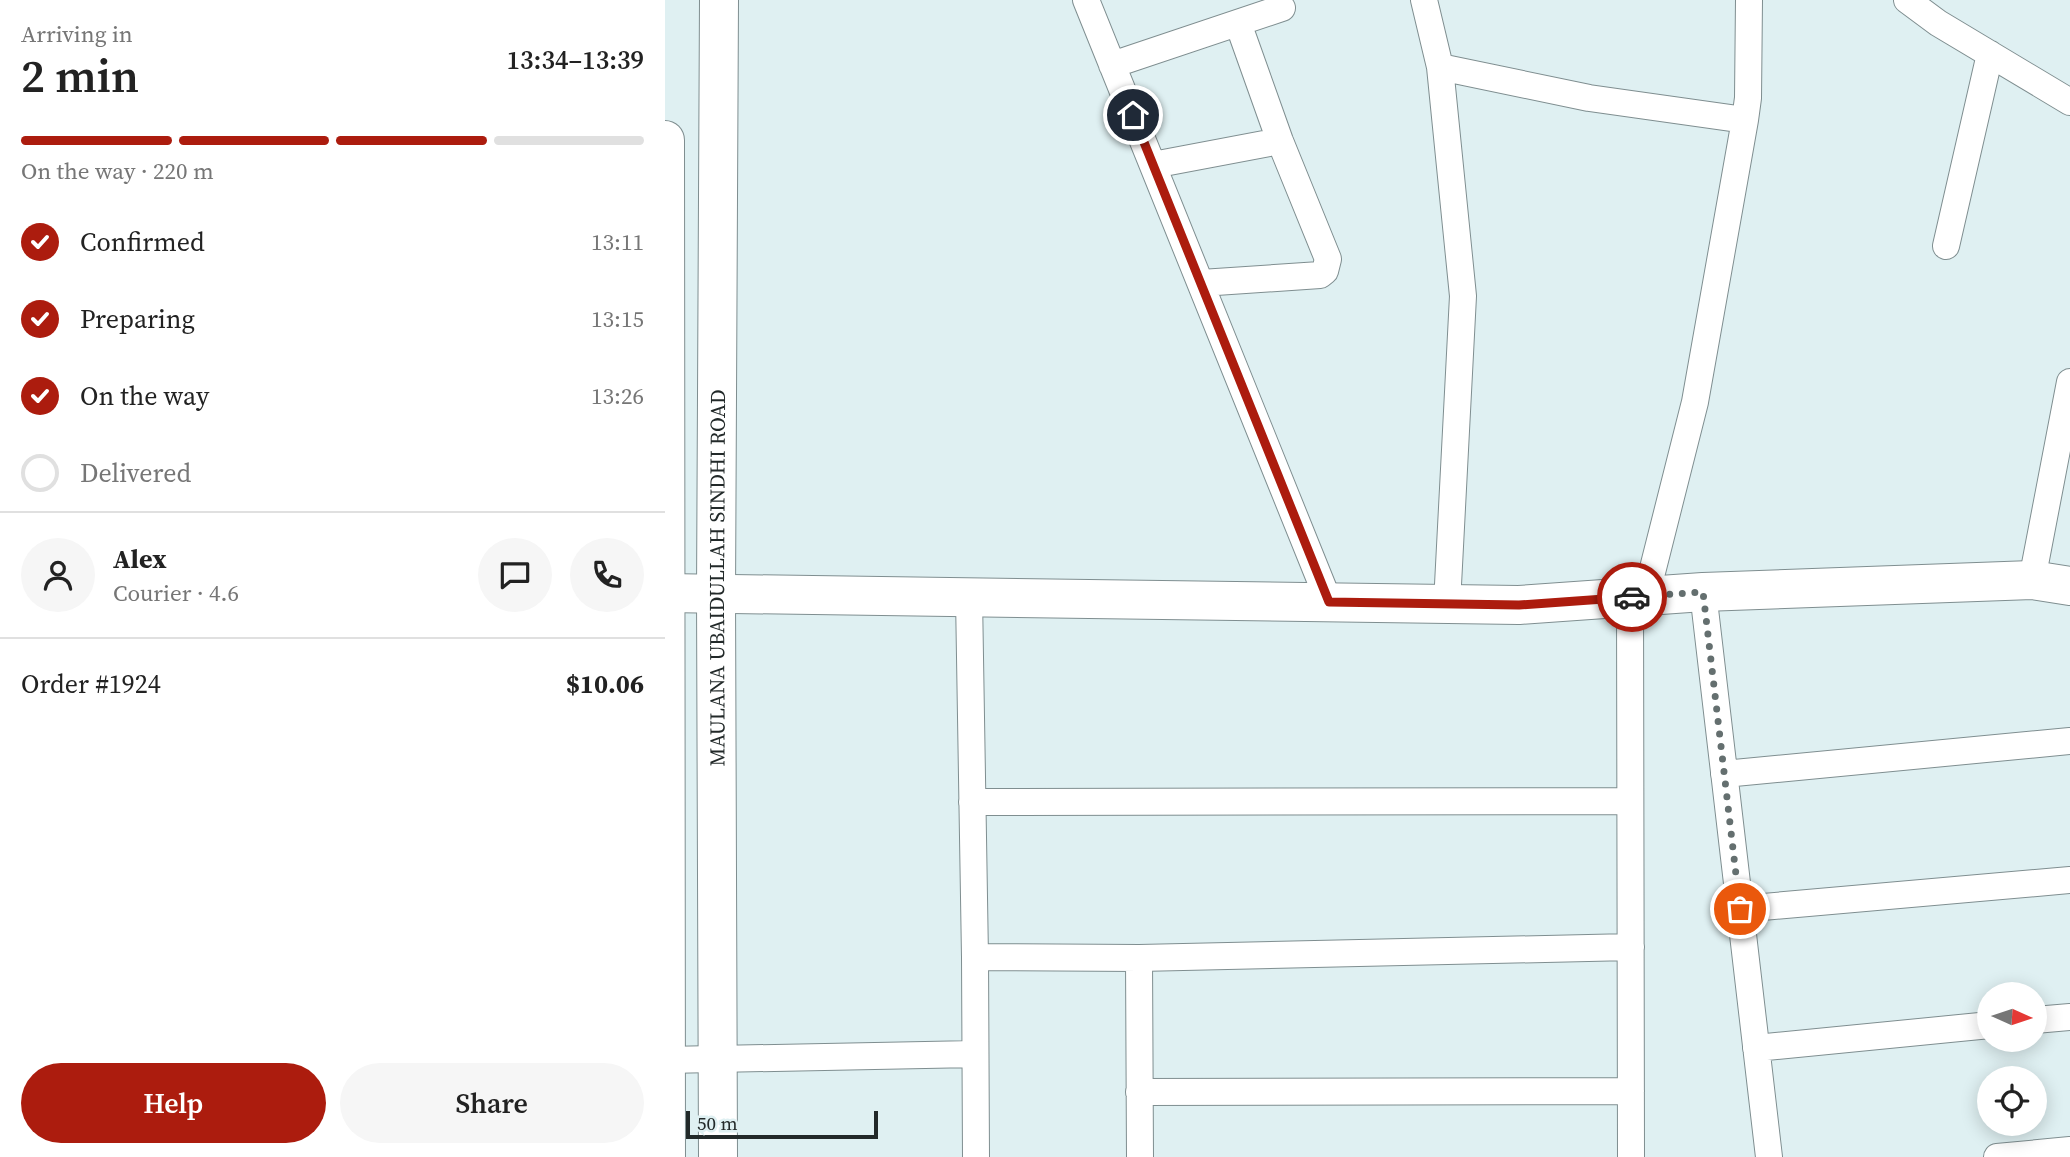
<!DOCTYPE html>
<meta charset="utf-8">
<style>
:root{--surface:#fff;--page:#f6f6f6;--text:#222;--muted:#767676;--line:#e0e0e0;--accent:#ac1c0e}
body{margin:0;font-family:"Source Serif 4",serif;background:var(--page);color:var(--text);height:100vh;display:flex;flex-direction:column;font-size:26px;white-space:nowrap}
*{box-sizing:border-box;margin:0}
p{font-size:23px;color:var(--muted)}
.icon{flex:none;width:38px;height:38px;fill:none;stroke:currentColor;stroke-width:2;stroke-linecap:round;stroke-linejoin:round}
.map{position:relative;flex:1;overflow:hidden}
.drawer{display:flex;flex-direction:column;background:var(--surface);width:665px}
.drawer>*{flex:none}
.needle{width:46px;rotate:93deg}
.tools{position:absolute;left:1312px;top:982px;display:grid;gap:14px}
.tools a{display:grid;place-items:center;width:70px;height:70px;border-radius:50%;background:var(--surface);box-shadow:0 4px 18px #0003;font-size:35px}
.scale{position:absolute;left:21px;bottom:18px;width:192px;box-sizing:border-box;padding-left:7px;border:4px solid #222929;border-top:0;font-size:19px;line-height:24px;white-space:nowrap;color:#222929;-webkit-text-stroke:5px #dff0f2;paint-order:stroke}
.pin{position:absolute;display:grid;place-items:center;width:60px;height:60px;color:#fff;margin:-30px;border:4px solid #fff;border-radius:50%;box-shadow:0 2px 7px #0007}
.courier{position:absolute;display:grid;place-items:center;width:70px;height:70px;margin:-35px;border:5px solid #ac1c0e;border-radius:50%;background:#fff;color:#222;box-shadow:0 2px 9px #0007}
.overview em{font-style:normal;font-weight:600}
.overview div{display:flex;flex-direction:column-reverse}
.overview{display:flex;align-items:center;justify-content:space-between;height:119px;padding:0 21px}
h1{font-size:46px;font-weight:600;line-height:52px}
.bar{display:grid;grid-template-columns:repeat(4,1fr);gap:10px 7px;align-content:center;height:84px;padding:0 21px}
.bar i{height:9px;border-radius:5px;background:var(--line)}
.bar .active{background:var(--accent)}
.bar p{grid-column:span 4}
.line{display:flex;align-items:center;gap:18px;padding:0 21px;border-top:2px solid var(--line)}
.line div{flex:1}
.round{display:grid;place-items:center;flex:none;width:74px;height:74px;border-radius:37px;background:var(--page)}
ol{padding:0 21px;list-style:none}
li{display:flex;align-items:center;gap:21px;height:77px}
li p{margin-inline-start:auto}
li .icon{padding:7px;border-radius:50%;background:var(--accent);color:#fff;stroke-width:4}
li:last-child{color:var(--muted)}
li i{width:38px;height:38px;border:4px solid var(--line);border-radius:50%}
.cta{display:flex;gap:14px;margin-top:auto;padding:14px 21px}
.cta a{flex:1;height:80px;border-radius:42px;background:var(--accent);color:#fff;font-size:28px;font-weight:600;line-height:80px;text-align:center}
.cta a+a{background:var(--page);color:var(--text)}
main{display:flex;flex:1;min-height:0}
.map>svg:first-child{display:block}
</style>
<main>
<section class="drawer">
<div class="overview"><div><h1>2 min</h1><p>Arriving in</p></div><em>13:34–13:39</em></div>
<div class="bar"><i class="active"></i><i class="active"></i><i class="active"></i><i></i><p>On the way · 220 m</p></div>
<ol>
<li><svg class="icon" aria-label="check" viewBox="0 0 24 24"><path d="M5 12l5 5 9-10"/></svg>Confirmed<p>13:11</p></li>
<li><svg class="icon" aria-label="check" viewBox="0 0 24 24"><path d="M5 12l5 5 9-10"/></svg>Preparing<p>13:15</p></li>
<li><svg class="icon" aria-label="check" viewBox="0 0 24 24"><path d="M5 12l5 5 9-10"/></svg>On the way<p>13:26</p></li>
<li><i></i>Delivered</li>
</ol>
<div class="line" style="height:126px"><a class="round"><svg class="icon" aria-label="person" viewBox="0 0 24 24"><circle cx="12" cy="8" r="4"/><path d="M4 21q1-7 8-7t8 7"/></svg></a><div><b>Alex</b><p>Courier · 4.6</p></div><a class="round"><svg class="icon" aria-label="chat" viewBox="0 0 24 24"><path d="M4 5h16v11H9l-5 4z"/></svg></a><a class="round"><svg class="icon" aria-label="phone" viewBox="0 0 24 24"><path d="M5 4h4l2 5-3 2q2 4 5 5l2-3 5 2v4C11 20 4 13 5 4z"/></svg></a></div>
<div class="line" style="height:91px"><div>Order #1924</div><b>$10.06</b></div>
<div class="cta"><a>Help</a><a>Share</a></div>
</section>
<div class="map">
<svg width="1405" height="1157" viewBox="0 0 1405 1157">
<rect width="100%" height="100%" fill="#dff0f2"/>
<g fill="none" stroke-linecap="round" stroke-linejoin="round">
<!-- street casing -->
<g stroke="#7f8e90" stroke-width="28">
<path id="street" d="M421,0L664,602
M759,0L775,67L798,296L782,604
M1242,0L1273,23L1405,102
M447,65L617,8
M775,67L924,98L1080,120
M488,165L615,141
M1281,246L1325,54
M536,283L655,275L660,271L663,259L615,141L573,23
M1367,580L1405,382
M1038,592L1104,1157
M981,596L1030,402L1080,120L1083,98L1084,0
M304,597L310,957L311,1157
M965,597L966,1157
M1059,774L1405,741
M307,802L965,801
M1075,909L1405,880
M310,957L474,958L966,947
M474,958L475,1157
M1370,1020L1405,1017
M1091,1048L1325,1025
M1,1060L310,1054
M474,1092L966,1091
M1332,1157L1405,1150"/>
</g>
<!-- secondary casing -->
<g stroke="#7f8e90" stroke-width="40">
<path id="secondary" d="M0,593L854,605L1038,592L1367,580L1405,586"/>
</g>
<!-- primary casing -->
<g stroke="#7f8e90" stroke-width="40">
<g id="primary">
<path d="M0,140L1,1157"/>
<path id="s1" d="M53,1157L51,594L54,0"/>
</g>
</g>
<!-- street -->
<use href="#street" stroke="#fff" stroke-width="26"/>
<!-- secondary -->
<use href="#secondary" stroke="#fff" stroke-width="38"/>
<!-- primary -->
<use href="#primary" stroke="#fff" stroke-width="38"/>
</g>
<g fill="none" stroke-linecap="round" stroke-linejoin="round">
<!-- done -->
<path stroke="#646f6f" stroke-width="7" stroke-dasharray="0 12.6" d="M967,597L1038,592L1075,909"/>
<!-- route -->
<path stroke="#ac1c0e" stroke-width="9" d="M468,115L664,602L854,605L967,597"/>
</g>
<g text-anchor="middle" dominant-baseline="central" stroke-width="7" stroke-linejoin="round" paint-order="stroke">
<!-- street labels -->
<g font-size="21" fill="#222929" stroke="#dff0f2">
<text stroke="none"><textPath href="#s1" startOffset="579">MAULANA UBAIDULLAH SINDHI ROAD</textPath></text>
</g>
</g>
</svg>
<div class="tools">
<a><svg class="needle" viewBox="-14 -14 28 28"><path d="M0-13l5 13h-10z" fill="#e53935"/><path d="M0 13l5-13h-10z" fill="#767676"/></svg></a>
<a><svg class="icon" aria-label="locate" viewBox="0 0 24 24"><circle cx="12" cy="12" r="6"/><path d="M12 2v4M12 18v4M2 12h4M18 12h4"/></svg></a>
</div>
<div class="scale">50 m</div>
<div class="pin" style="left:1075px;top:909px;background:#ea580c"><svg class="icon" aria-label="bag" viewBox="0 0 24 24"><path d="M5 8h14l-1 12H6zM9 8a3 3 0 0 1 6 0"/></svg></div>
<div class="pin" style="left:468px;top:115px;background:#1f2937"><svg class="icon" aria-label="home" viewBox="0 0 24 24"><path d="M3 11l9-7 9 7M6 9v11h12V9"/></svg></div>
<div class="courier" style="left:967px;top:597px"><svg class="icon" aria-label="car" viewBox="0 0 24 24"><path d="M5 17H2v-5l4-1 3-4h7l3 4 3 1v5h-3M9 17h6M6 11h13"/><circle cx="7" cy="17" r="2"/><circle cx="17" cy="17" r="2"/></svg></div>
</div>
</main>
